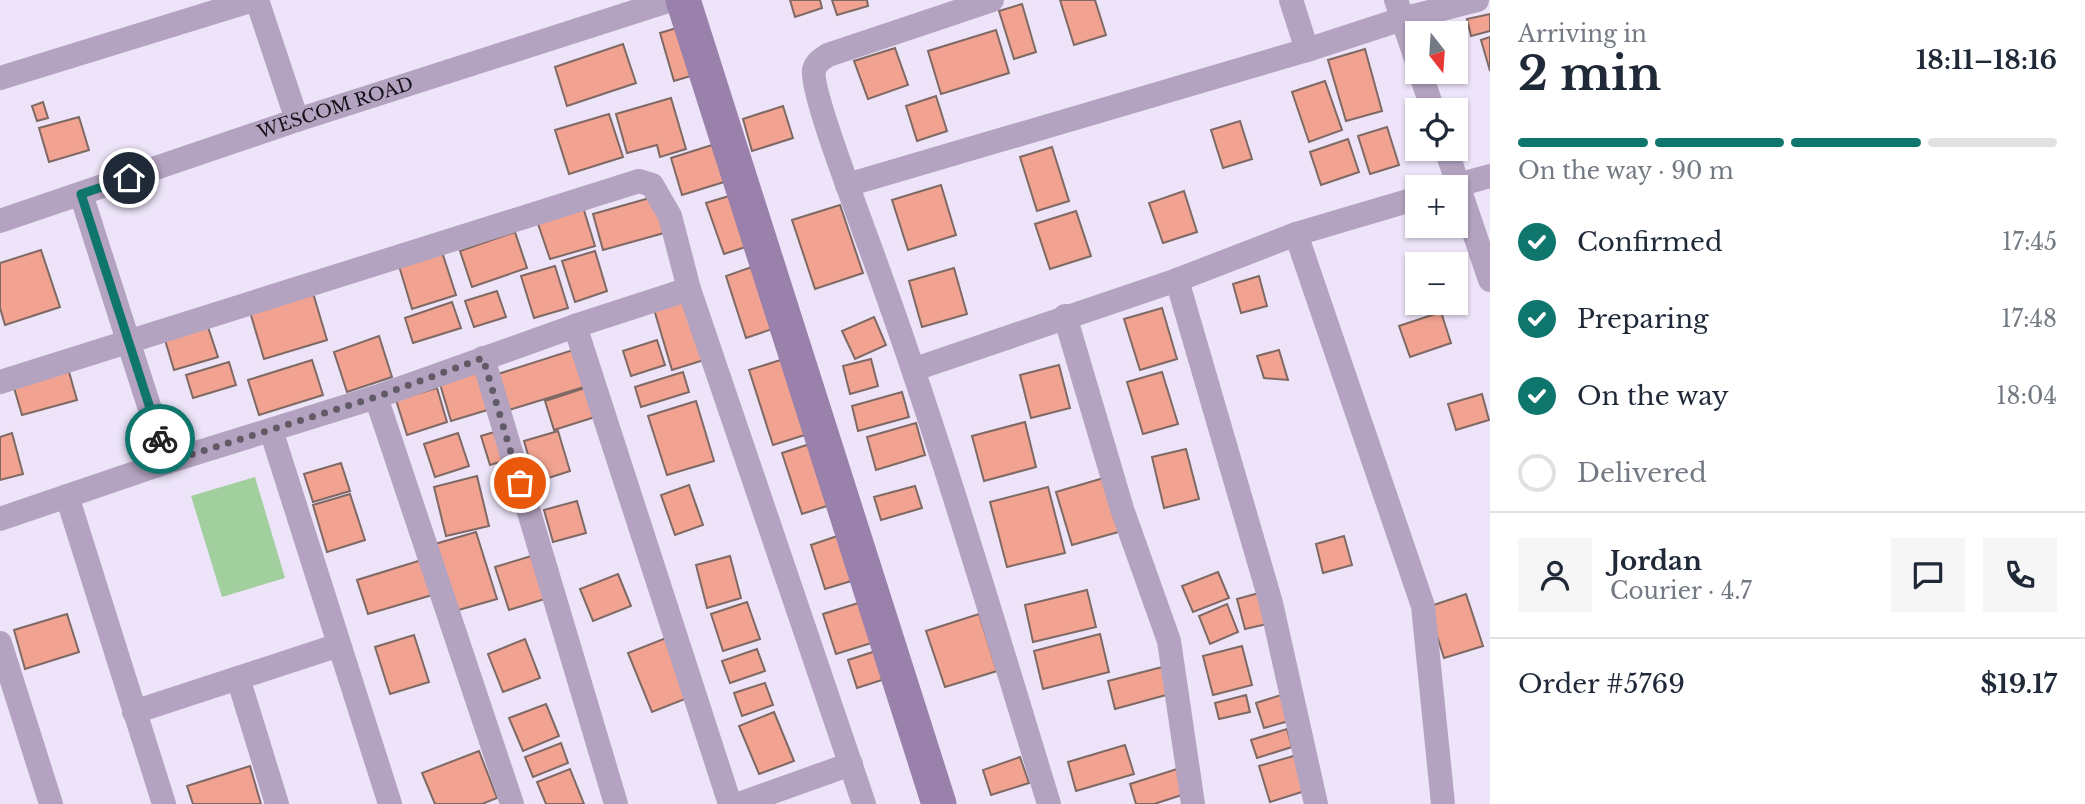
<!DOCTYPE html>
<meta charset="utf-8">
<style>
:root{--surface:#fff;--page:#f6f6f7;--text:#1f2937;--muted:#747a83;--line:#e0e1e3;--accent:#0f766e}
body{margin:0;font-family:"Libre Baskerville",serif;background:var(--page);color:var(--text);height:100vh;display:flex;flex-direction:column;font-size:26px;white-space:nowrap}
*{box-sizing:border-box;margin:0}
p{font-size:23px;color:var(--muted)}
.icon{flex:none;width:38px;height:38px;fill:none;stroke:currentColor;stroke-width:2;stroke-linecap:round;stroke-linejoin:round}
.map{position:relative;flex:1;overflow:hidden}
.side{display:flex;flex-direction:column;background:var(--surface);width:595px}
.side>*{flex:none}
.needle{width:46px;rotate:163deg}
.tools{position:absolute;left:1405px;top:21px;display:grid;gap:14px}
.tools a{display:grid;place-items:center;width:63px;height:63px;border-radius:0px;background:var(--surface);box-shadow:0 2px 5px #0004;font-size:35px}
.pin{position:absolute;display:grid;place-items:center;width:60px;height:60px;color:#fff;margin:-30px;border:4px solid #fff;border-radius:50%;box-shadow:0 2px 7px #0007}
.courier{position:absolute;display:grid;place-items:center;width:70px;height:70px;margin:-35px;border:5px solid #0f766e;border-radius:50%;background:#fff;color:#222;box-shadow:0 2px 9px #0007}
.headline em{font-style:normal;font-weight:800}
.headline div{display:flex;flex-direction:column-reverse}
.headline{display:flex;align-items:center;justify-content:space-between;height:119px;padding:0 28px}
h1{font-size:46px;font-weight:800;line-height:52px}
.bar{display:grid;grid-template-columns:repeat(4,1fr);gap:10px 7px;align-content:center;height:84px;padding:0 28px}
.bar i{height:9px;border-radius:5px;background:var(--line)}
.bar .on{background:var(--accent)}
.bar p{grid-column:span 4}
.line{display:flex;align-items:center;gap:18px;padding:0 28px;border-top:2px solid var(--line)}
.line div{flex:1}
.round{display:grid;place-items:center;flex:none;width:74px;height:74px;border-radius:0px;background:var(--page)}
ol{padding:0 28px;list-style:none}
li{display:flex;align-items:center;gap:21px;height:77px}
li p{margin-inline-start:auto}
li .icon{padding:7px;border-radius:50%;background:var(--accent);color:#fff;stroke-width:4}
li:last-child{color:var(--muted)}
li i{width:38px;height:38px;border:4px solid var(--line);border-radius:50%}
main{display:flex;flex:1;min-height:0}
.map>svg:first-child{display:block}
</style>
<main>
<div class="map">
<svg width="1490" height="804" viewBox="0 0 1490 804">
<rect width="100%" height="100%" fill="#ede4f9"/>
<!-- green -->
<path fill="#a2cf9e" d="M255,477L285,578L222,597L191,496Z"/>
<!-- building -->
<path fill="#f2a291" stroke="#7f6964" stroke-width="2" d="M790,0H820L822,8L795,17Z
M832,0H867L868,6L837,15Z
M1060,0H1095L1106,35L1074,45Z
M1022,4L1036,52L1014,59L999,11Z
M1490,14V31L1471,36L1467,19Z
M690,24L704,72L674,81L660,33Z
M996,30L1009,73L941,94L928,51Z
M1490,37V71L1481,40Z
M623,44L636,83L567,106L555,67Z
M895,48L908,85L868,99L854,61Z
M1365,49L1382,111L1346,121L1328,60Z
M1325,81L1342,130L1309,142L1292,92Z
M936,96L947,131L917,141L906,106Z
M671,98L686,149L660,157L657,145L627,153L616,114Z
M43,102L48,118L37,121L32,106Z
M783,106L793,138L752,151L743,119Z
M609,114L623,157L569,174L555,130Z
M79,117L89,150L49,162L39,128Z
M1240,121L1252,159L1223,168L1211,130Z
M1387,127L1399,165L1370,174L1358,136Z
M1348,139L1359,172L1321,185L1310,152Z
M712,145L724,182L682,195L671,158Z
M1052,147L1069,201L1037,211L1020,157Z
M941,185L956,235L908,250L892,200Z
M1184,191L1197,232L1163,243L1149,203Z
M742,192L758,243L724,254L706,203Z
M653,197L664,233L603,250L593,214Z
M840,205L863,273L815,289L792,220Z
M583,207L595,246L550,259L537,221Z
M1076,211L1091,256L1050,269L1035,224Z
M515,232L527,268L472,287L460,251Z
M41,250L60,307L5,325L0,308V263Z
M595,251L607,291L575,302L562,261Z
M442,252L456,295L412,309L399,266Z
M760,264L781,326L746,338L726,276Z
M555,266L568,308L534,318L521,276Z
M954,268L967,314L922,327L909,281Z
M1259,276L1267,306L1241,313L1233,284Z
M497,291L506,317L474,327L465,301Z
M313,293L327,340L264,359L250,312Z
M688,296L707,359L672,370L653,306Z
M452,302L461,328L413,343L405,318Z
M1162,308L1177,359L1140,370L1124,319Z
M1441,312L1451,343L1410,357L1399,326Z
M874,317L886,345L855,359L842,331Z
M208,327L218,357L174,370L165,340Z
M379,336L392,377L347,392L334,352Z
M657,340L665,365L631,376L623,351Z
M573,350L584,387L509,410L498,374Z
M1279,350L1288,380L1264,378L1257,356Z
M790,357L814,432L773,445L749,370Z
M871,359L878,386L850,394L843,366Z
M312,360L323,395L259,415L248,380Z
M229,362L236,385L193,398L186,375Z
M67,365L77,400L22,415L12,381Z
M1059,365L1070,408L1031,418L1020,375Z
M482,371L494,408L451,421L440,384Z
M683,372L689,392L641,407L635,387Z
M1162,372L1178,424L1143,434L1127,382Z
M588,387L598,416L554,430L545,401Z
M437,388L447,422L407,435L396,400Z
M902,392L909,417L858,431L852,406Z
M1482,394L1489,420L1456,430L1448,404Z
M696,401L714,461L667,475L648,416Z
M1025,422L1036,467L984,481L972,436Z
M916,423L925,455L876,470L867,437Z
M501,430L510,459L490,465L481,436Z
M558,431L570,471L536,482L524,441Z
M12,433L23,474L0,480V437Z
M458,433L469,466L435,477L424,444Z
M819,441L839,502L802,514L782,453Z
M1186,449L1199,499L1164,508L1152,457Z
M341,463L350,491L313,502L304,474Z
M477,476L489,526L446,536L434,487Z
M1107,477L1122,531L1072,545L1056,492Z
M689,485L703,525L675,535L661,495Z
M915,486L922,508L881,520L874,497Z
M1048,487L1065,553L1007,567L990,502Z
M350,494L365,540L327,552L313,505Z
M577,501L586,533L553,542L544,510Z
M476,532L497,599L455,611L435,544Z
M846,533L861,578L825,589L811,545Z
M1344,536L1352,565L1323,573L1316,544Z
M538,554L551,597L509,610L495,567Z
M730,556L741,598L707,608L696,565Z
M428,558L439,593L368,614L357,580Z
M1218,572L1229,598L1193,612L1182,586Z
M618,574L631,606L593,621L580,589Z
M1087,590L1096,627L1033,642L1025,605Z
M1259,593L1267,624L1245,629L1237,599Z
M1466,594L1483,646L1444,658L1428,607Z
M868,600L881,640L836,654L823,614Z
M747,602L760,639L723,651L711,614Z
M1227,604L1238,632L1210,644L1199,616Z
M67,614L79,652L25,669L14,630Z
M979,614L997,671L945,687L926,631Z
M1100,634L1109,672L1043,689L1034,651Z
M414,635L429,682L390,694L375,647Z
M666,638L690,697L652,712L628,653Z
M525,639L540,678L503,692L488,654Z
M1242,646L1252,685L1213,695L1203,656Z
M757,649L765,671L730,683L722,661Z
M882,649L891,677L857,688L848,660Z
M1170,665L1177,692L1115,709L1108,681Z
M765,683L773,705L742,716L734,693Z
M1246,695L1250,712L1219,719L1215,703Z
M1281,695L1289,721L1264,728L1256,703Z
M546,704L559,736L523,751L509,718Z
M774,712L794,761L759,774L739,726Z
M1287,729L1292,747L1257,758L1251,740Z
M561,743L568,763L533,777L525,757Z
M1125,745L1134,774L1076,791L1068,762Z
M479,751L497,798L482,804H435L422,773Z
M1297,755L1308,790L1270,802L1259,766Z
M1020,757L1029,783L991,795L983,770Z
M250,766L261,804H193L187,786Z
M570,769L584,804H546L537,782Z
M1177,769L1185,794L1154,804H1136L1130,784Z"/>
<g fill="none" stroke-linecap="round" stroke-linejoin="round">
<!-- street -->
<g stroke="#b4a3c0" stroke-width="24">
<path d="M257,0L297,120"/>
<path d="M992,0L828,55C822,59 816,62 814,70C810,89 855,205 864,231C934,419 990,612 1049,804"/>
<path d="M1291,0L1307,50"/>
<path d="M1396,0L1418,65"/>
<path d="M1420,72L1433,110"/>
<path d="M0,78L253,0"/>
<path d="M1446,149L1490,280"/>
<path d="M847,185L1307,50L1402,19L1477,0"/>
<path d="M1450,187L1490,176"/>
<path d="M81,194L167,462"/>
<path id="s1" d="M0,221L297,120L671,0"/>
<path d="M1296,234L1423,606L1443,804"/>
<path d="M1177,280L1271,603L1316,804"/>
<path d="M1065,316L1122,509L1169,641L1193,804"/>
<path d="M575,326L730,804"/>
<path d="M483,358L616,804"/>
<path d="M915,369L1177,280L1296,234L1418,198"/>
<path d="M0,382L639,181L652,185L670,216L689,289L864,804"/>
<path d="M376,397L512,804"/>
<path d="M271,430L390,804"/>
<path d="M67,496L164,804"/>
<path d="M0,519L167,462L376,397L575,326L689,289"/>
<path d="M0,643L51,804"/>
<path d="M238,678L277,804"/>
<path d="M134,712L339,645"/>
<path d="M739,804L851,764"/>
</g>
<!-- secondary -->
<path stroke="#9a81ab" stroke-width="35" d="M683,0L939,804"/>
</g>
<g fill="none" stroke-linecap="round" stroke-linejoin="round">
<!-- done -->
<path stroke="#605b67" stroke-width="7" stroke-dasharray="0 12.6" d="M160,439L167,462L376,397L483,358L520,483"/>
<!-- route -->
<path stroke="#0f766e" stroke-width="9" d="M129,178L81,194L160,439"/>
</g>
<g text-anchor="middle" dominant-baseline="central" stroke-width="6" stroke-linejoin="round" paint-order="stroke">
<!-- street labels -->
<g font-size="18" fill="#141118" stroke="#ede4f9">
<text stroke="none"><textPath href="#s1" startOffset="354">WESCOM ROAD</textPath></text>
</g>
</g>
</svg>
<div class="tools">
<a><svg class="needle" viewBox="-14 -14 28 28"><path d="M0-13l5 13h-10z" fill="#e53935"/><path d="M0 13l5-13h-10z" fill="#747a83"/></svg></a>
<a><svg class="icon" aria-label="locate" viewBox="0 0 24 24"><circle cx="12" cy="12" r="6"/><path d="M12 2v4M12 18v4M2 12h4M18 12h4"/></svg></a>
<a>+</a>
<a>−</a>
</div>
<div class="pin" style="left:520px;top:483px;background:#ea580c"><svg class="icon" aria-label="bag" viewBox="0 0 24 24"><path d="M5 8h14l-1 12H6zM9 8a3 3 0 0 1 6 0"/></svg></div>
<div class="pin" style="left:129px;top:178px;background:#1f2937"><svg class="icon" aria-label="home" viewBox="0 0 24 24"><path d="M3 11l9-7 9 7M6 9v11h12V9"/></svg></div>
<div class="courier" style="left:160px;top:439px"><svg class="icon" aria-label="bike" viewBox="0 0 24 24"><circle cx="6" cy="16" r="4"/><circle cx="18" cy="16" r="4"/><path d="M6 16l4-8h5l3 8M10 8l3 8H6M13 5h3"/></svg></div>
</div>
<section class="side">
<div class="headline"><div><h1>2 min</h1><p>Arriving in</p></div><em>18:11–18:16</em></div>
<div class="bar"><i class="on"></i><i class="on"></i><i class="on"></i><i></i><p>On the way · 90 m</p></div>
<ol>
<li><svg class="icon" aria-label="check" viewBox="0 0 24 24"><path d="M5 12l5 5 9-10"/></svg>Confirmed<p>17:45</p></li>
<li><svg class="icon" aria-label="check" viewBox="0 0 24 24"><path d="M5 12l5 5 9-10"/></svg>Preparing<p>17:48</p></li>
<li><svg class="icon" aria-label="check" viewBox="0 0 24 24"><path d="M5 12l5 5 9-10"/></svg>On the way<p>18:04</p></li>
<li><i></i>Delivered</li>
</ol>
<div class="line" style="height:126px"><a class="round"><svg class="icon" aria-label="person" viewBox="0 0 24 24"><circle cx="12" cy="8" r="4"/><path d="M4 21q1-7 8-7t8 7"/></svg></a><div><b>Jordan</b><p>Courier · 4.7</p></div><a class="round"><svg class="icon" aria-label="chat" viewBox="0 0 24 24"><path d="M4 5h16v11H9l-5 4z"/></svg></a><a class="round"><svg class="icon" aria-label="phone" viewBox="0 0 24 24"><path d="M5 4h4l2 5-3 2q2 4 5 5l2-3 5 2v4C11 20 4 13 5 4z"/></svg></a></div>
<div class="line" style="height:91px"><div>Order #5769</div><b>$19.17</b></div>
</section>
</main>
